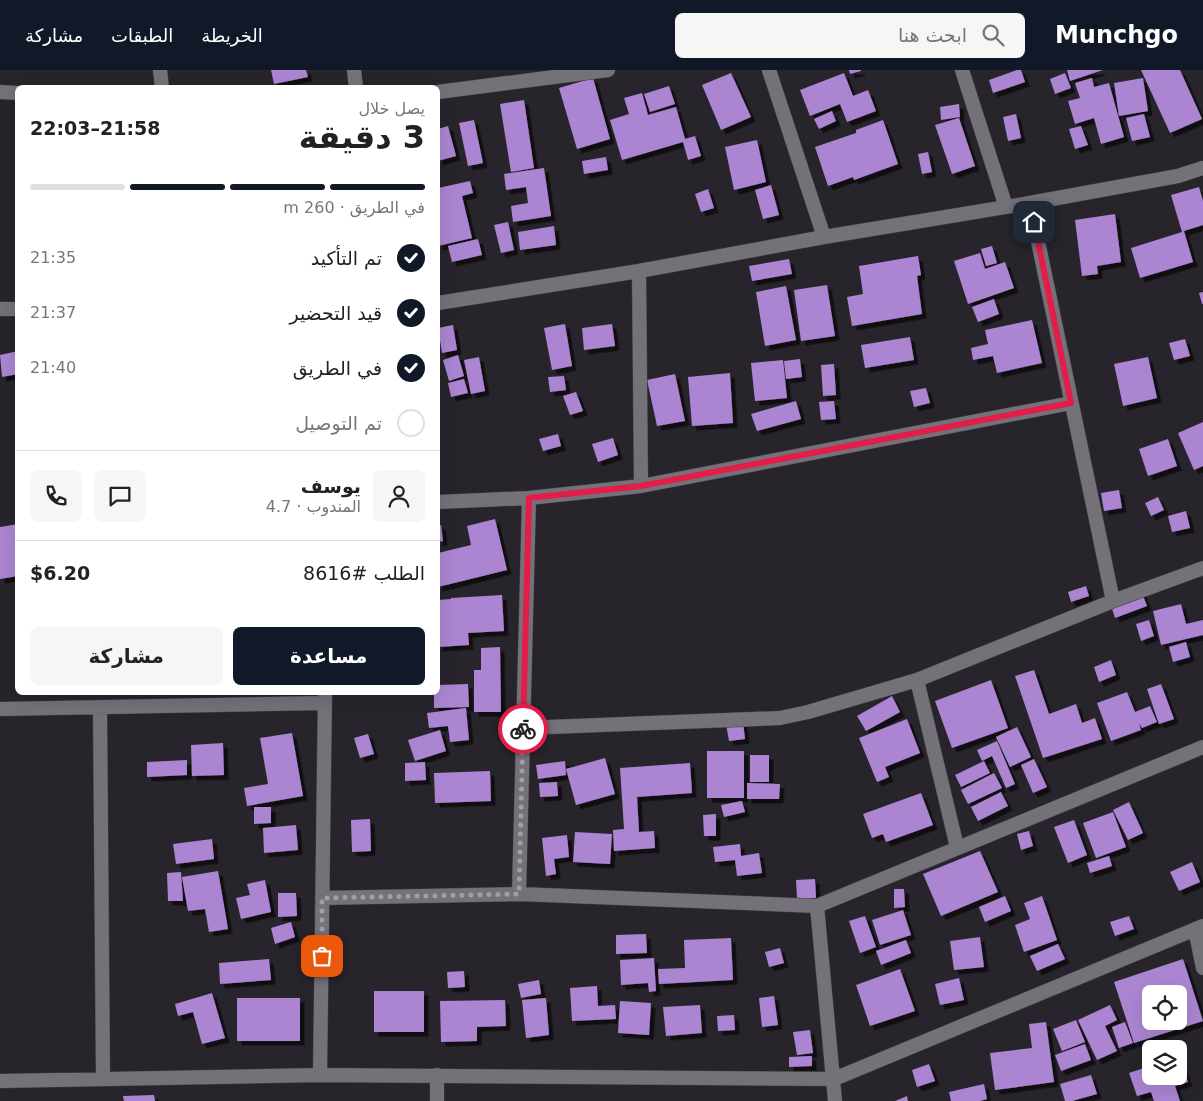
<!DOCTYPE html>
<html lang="ar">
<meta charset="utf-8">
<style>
:root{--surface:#fff;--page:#f6f6f6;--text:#222;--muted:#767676;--line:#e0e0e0;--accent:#111827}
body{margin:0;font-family:"DejaVu Sans",Vazirmatn,sans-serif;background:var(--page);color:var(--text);direction:rtl;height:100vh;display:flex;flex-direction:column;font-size:19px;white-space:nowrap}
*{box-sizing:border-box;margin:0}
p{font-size:16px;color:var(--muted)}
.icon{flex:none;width:28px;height:28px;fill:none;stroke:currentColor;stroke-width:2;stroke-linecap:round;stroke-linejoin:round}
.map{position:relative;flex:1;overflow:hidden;direction:ltr}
.details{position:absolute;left:15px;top:15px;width:425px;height:610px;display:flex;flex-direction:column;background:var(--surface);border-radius:8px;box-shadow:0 5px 20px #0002;direction:rtl}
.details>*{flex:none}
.tools{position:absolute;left:1142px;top:915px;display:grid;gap:10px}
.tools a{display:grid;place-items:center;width:45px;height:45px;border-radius:8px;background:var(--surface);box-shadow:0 5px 20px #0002;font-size:25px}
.pin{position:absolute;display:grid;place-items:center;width:42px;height:42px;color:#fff;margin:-21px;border-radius:10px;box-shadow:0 2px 8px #0006}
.courier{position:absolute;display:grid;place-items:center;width:50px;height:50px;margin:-25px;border:4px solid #e11d48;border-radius:50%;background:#fff;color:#222;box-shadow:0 1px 6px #0007}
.head em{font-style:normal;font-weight:700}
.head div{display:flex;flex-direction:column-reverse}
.head{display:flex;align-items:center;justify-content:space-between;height:85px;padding:0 15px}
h1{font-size:32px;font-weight:700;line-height:38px}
.bar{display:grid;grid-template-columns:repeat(4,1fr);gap:8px 5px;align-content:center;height:60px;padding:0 15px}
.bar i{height:6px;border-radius:4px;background:var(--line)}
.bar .on{background:var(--accent)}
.bar p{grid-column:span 4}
.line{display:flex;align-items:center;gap:12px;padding:0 15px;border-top:1px solid var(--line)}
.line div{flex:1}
.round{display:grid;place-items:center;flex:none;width:52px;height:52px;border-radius:8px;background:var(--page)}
ol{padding:0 15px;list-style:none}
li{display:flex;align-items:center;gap:15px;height:55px}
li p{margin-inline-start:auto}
li .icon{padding:5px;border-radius:50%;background:var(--accent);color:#fff;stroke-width:4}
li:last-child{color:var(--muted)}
li i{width:28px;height:28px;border:2px solid var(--line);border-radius:50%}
.cta{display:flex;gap:10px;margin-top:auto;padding:10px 15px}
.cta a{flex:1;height:58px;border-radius:8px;background:var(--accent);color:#fff;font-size:20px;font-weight:700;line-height:58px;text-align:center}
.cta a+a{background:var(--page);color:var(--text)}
header{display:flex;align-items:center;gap:30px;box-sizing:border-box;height:70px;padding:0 25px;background:var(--accent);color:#fff}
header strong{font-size:24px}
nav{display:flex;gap:28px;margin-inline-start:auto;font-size:18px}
.search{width:350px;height:45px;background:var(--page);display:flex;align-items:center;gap:12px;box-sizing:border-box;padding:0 18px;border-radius:8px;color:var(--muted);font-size:19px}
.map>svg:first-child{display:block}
</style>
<header>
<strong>Munchgo</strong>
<div class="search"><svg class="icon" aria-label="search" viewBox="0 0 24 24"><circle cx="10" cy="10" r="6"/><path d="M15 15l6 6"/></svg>ابحث هنا</div>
<nav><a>الخريطة</a><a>الطبقات</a><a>مشاركة</a></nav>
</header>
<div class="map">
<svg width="1203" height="1031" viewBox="0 0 1203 1031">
<defs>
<filter id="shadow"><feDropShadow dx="4.5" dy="4.5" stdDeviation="0" flood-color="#0009"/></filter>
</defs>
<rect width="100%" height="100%" fill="#27242b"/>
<!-- building -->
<path fill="#ab85d2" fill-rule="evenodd" filter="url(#shadow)" d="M271,0H306L308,7L274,14Z
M849,0H861V1L850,4Z
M1017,0H1021L1025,12L993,23L989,10Z
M1067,0H1103L1070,11Z
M1141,0H1180L1202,49L1170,63Z
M731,3L751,47L721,60L702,15Z
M844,3L853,26L868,20L876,41L847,52L840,34L810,46L800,20Z
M1065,3L1071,18L1055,24L1050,9Z
M593,8L610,69L577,79L559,18Z
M1092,8L1094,17L1109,13L1124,67L1101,74L1094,48L1075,54L1068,31L1080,28L1075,13Z
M1143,8L1148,41L1119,46L1114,13Z
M669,16L675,34L650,42L644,24Z
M642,23L648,45L676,37L685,69L695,66L701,86L688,90L683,72L622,90L610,50L629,44L624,28Z
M524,30L534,98L511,102L500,34Z
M959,34L960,47L941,50L940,37Z
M832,41L836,51L819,59L814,49Z
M1016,44L1021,68L1008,71L1003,47Z
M1144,44L1150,67L1132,71L1126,48Z
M959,48L975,96L952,104L935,55Z
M474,50L483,93L468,96L459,53Z
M883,50L898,94L854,110L853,107L828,116L815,77L856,63V60Z
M448,56L456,86L438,91V59Z
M1081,56L1088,75L1075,79L1069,59Z
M757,70L766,112L734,120L725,77Z
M928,82L932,102L922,104L918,84Z
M606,87L608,100L584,104L582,91Z
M544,98L551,146L513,152L511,136L528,133L526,117L506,120L504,104Z
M470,111L473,123L462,126L472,168L438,176V118Z
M771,115L779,145L763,149L755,120Z
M1199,117L1203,131V155L1184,161L1193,192L1140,208L1131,178L1182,162L1171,125Z
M708,119L714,138L701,142L695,124Z
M1115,144L1121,192L1097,196L1098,204L1082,206L1075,150Z
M508,152L514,180L501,183L494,155Z
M554,156L556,175L520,180L518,162Z
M478,169L482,185L452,192L448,176Z
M992,176L997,193L986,196L981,179Z
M980,183L985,199L1005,192L1014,218L968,234L954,191Z
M918,186L921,205L917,206L922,244L852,256L847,227L863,224L859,196Z
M789,189L792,204L752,211L749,196Z
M827,215L835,266L801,271L794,220Z
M786,216L796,270L765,276L756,222Z
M1203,222V234H1202L1199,223Z
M994,229L999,244L978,252L972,237Z
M1032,250L1042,293L997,303L993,286L973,290L971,278L988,274L985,260Z
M565,254L572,296L552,300L544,258Z
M612,254L615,276L584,280L582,258Z
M453,255L457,280L442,283L438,258Z
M910,267L914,290L865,298L861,275Z
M1185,269L1190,286L1174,290L1169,273Z
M18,281V304L2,307L0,285Z
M458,285L464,306L449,311L443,290Z
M479,287L485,321L471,324L464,290Z
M1148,287L1157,328L1123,336L1114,294Z
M800,289L802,307L786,309L784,291Z
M783,290L787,328L755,331L751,293Z
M834,294L836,325L823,326L821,295Z
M730,303L733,353L692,356L688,307Z
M675,304L685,351L657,356L647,310Z
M564,306L566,320L550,322L548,307Z
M464,309L468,323L451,327L448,313Z
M926,318L930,333L914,337L910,321Z
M576,322L583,341L570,345L563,326Z
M796,331L801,349L757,361L751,344Z
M834,331L836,349L821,350L819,332Z
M1203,352V396L1194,400L1178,363Z
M558,364L561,376L543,381L539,369Z
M613,368L618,385L598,392L592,374Z
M1168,369L1177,396L1148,406L1139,379Z
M1119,420L1122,438L1104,441L1101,423Z
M1158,427L1164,440L1151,446L1145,433Z
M1186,441L1190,458L1172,462L1168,446Z
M495,449L507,500L438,517V483L471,475L467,456Z
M18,454V506L0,509V457Z
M438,455H441L443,471L438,472Z
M1086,516L1089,526L1071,532L1068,522Z
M1140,518L1147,536L1115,548L1109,529Z
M502,525L504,561L468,563L469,575L438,577V530L451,529V528Z
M1181,534L1186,554L1203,550V565L1161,575L1153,541Z
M1149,550L1154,566L1141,571L1136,554Z
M1186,572L1190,587L1173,592L1169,577Z
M500,577L501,642H474V600H481V578Z
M1111,590L1116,605L1099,612L1094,597Z
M1034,600L1049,644L1076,634L1082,653L1095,648L1102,669L1043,688L1015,606Z
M991,610L1008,658L952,678L935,631Z
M468,614L469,637L434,638V622H438V615Z
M1161,614L1174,649L1159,654L1147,619Z
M1127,622L1135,642L1150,636L1157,652L1142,658L1139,653L1141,660L1111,671L1097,633Z
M892,626L900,642L866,661L857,646Z
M466,638L469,670L450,672L448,656L429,658L427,643Z
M907,649L920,683L885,697L889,707L877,712L859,668Z
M743,652L745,669L729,671L726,654Z
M1017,657L1031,687L1010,697L996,667Z
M440,660L446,681L415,691L408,670Z
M292,663L303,726L247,736L244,718L268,714L260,668Z
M368,664L374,684L360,688L354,668Z
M997,671L1015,714L1006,718L992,686L982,691L977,680Z
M223,673L224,705L192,706L191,675Z
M707,681H744V728H707Z
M750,685H769V712H750Z
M605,688L615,724L576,735L566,699Z
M1034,689L1047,717L1033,723L1021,695Z
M187,690V705L147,707V692Z
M565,691L566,705L538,709L536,695Z
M984,691L990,703L961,717L955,705Z
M425,692L426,710L405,711V693Z
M690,693L692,723L637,727L639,762L654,761L655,778L614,781L613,760L624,759L620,698Z
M490,701L491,731L435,733L434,703Z
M994,703L1002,718L968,734L961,720Z
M557,712L558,726L540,727L539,713Z
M747,713L780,714L779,729H747Z
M1001,722L1008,736L978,751L971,737Z
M921,723L933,755L886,772L883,764L872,768L863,744Z
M742,731L745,742L724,747L721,735Z
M1129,732L1143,763L1128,770L1113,740Z
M254,737H271V753L254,754Z
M1113,742L1126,777L1096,788L1083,753Z
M716,744V766H704L703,745Z
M370,749L371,781L352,782L351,750Z
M1074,750L1087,785L1068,793L1054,757Z
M296,755L298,780L264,783L263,758Z
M1029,761L1033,776L1021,780L1017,764Z
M575,762L612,764L610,794L573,792Z
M567,765L569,787L554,789L556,804L546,806L542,768Z
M212,769L214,789L176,794L173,774Z
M740,774L741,786L759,783L762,803L737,806L735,790L715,792L713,777Z
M980,781L998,822L941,846L923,804Z
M1109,786L1112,796L1090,803L1087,793Z
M1192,792L1200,812L1179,821L1170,802Z
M218,801L228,859L209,862L205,839L188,841L182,807Z
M181,802L183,831H168L167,803Z
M815,809L816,828L797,829L796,810Z
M265,810L271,842L241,849L236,828L250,825L247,814Z
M894,819H904L905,837L894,838Z
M278,823H296L297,846L278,847Z
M1005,826L1011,841L985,852L979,837Z
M1042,826L1057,870L1024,882L1015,855L1030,849L1024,833Z
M903,840L911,865L880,875L872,850Z
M865,846L876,877L860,883L849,851Z
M1129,846L1134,859L1115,866L1110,852Z
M291,852L295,867L275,874L271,858Z
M646,864L647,883L616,884V865Z
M980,867L984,897L954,900L950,871Z
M731,868L733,910L659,914L658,899L685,898L684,870Z
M906,870L911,883L881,895L876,881Z
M1058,874L1065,889L1037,901L1030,886Z
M780,878L784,893L769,897L765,882Z
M654,888L656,921L649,922L648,913L621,915L620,890Z
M269,889L271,910L220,914L219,893Z
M1183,889L1203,951L1134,973L1114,912ZM1151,924H1179V951H1151Z
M900,899L915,941L870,956L856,915Z
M464,901L465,917L448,918L447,902Z
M959,908L964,930L940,935L935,914Z
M539,910L541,924L521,928L518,914Z
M597,916L598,936L615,935L616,949L572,951L570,918Z
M374,921H424V962H374Z
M212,923L225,968L202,974L193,942L178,946L175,934Z
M774,926L778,955L762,957L759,928Z
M237,928H300V971H237Z
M546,928L549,965L526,968L522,930Z
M505,930L506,956L477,957V971L441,972L440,931Z
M620,931L651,933L649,965L618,963Z
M700,935L702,963L666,966L663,937Z
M1110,935L1117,950L1105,956L1117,981L1097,990L1078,950Z
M734,945L735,960L718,961L717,946Z
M1076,950L1085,972L1062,981L1053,959Z
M1046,952L1054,1012L995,1020L990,983L1032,978L1029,954Z
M1125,952L1133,973L1119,978L1112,957Z
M810,960L813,983L797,985L793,962Z
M1085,974L1091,990L1061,1001L1055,985Z
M812,986V996L789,997V987Z
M1179,987L1188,1012L1175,1016L1180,1031H1154L1151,1022L1137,1026L1129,1003L1150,996L1148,990L1151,988V1006H1179Z
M929,994L935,1011L917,1017L912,1000Z
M1091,1005L1097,1024L1072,1031H1065L1060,1014Z
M984,1014L987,1029L980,1031H951L949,1022Z
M154,1025L155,1031H124L123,1026Z
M907,1026L908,1031H895Z"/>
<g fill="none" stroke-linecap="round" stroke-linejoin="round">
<!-- minor casing -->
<g stroke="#434046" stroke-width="15">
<path id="minor" d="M160,0L162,18
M354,0L356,18
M769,0L824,167
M962,0L1006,137
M0,22L18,23
M438,22L608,0
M1030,133L1113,531
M639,201L641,416
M438,233L639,201L824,167L1030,133L1178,106L1203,98
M0,239H18
M438,432L529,428L641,416L1071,333
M917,610L957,777
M100,637L103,1009
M0,639L325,633
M523,658L780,648L808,642L917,610L1113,531L1203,498
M519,824L529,428
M322,828L519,824L817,836L1203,677
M817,836L835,1031
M1195,859L1203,898
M320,1005L325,622
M437,1005V1031
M0,1011L320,1005L834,1009L1203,856"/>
</g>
<!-- minor -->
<use href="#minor" stroke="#757179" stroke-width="14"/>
</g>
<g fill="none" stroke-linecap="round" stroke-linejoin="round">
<!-- done -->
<path stroke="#a19fa5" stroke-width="5" stroke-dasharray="0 9" d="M322,886V828L519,824L523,659"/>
<!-- route -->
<path stroke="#e11d48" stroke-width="6" d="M523,659L529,428L641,416L1071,333L1034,152"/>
</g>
</svg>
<div class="tools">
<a><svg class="icon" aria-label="locate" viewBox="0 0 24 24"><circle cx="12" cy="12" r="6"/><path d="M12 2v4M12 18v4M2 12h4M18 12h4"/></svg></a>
<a><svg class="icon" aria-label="layers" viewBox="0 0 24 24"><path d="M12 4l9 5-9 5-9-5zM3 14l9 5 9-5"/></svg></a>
</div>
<div class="pin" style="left:322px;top:886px;background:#ea580c"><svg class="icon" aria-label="bag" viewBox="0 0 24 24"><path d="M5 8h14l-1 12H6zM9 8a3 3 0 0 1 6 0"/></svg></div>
<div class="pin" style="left:1034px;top:152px;background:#1f2937"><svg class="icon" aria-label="home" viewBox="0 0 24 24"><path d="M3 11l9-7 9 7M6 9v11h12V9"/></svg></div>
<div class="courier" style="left:523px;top:659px"><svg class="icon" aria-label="bike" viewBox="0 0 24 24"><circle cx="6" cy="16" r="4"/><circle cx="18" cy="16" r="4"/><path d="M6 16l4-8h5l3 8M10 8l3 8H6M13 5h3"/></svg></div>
<section class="details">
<div class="head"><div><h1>3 دقيقة</h1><p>يصل خلال</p></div><em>21:58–22:03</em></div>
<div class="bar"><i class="on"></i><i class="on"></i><i class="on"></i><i></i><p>في الطريق · 260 m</p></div>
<ol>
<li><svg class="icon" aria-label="check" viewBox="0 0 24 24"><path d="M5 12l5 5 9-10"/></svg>تم التأكيد<p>21:35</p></li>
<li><svg class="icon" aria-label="check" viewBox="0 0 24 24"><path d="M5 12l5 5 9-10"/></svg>قيد التحضير<p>21:37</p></li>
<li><svg class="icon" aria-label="check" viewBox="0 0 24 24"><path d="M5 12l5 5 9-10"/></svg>في الطريق<p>21:40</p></li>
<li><i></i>تم التوصيل</li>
</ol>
<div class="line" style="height:90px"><a class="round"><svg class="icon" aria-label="person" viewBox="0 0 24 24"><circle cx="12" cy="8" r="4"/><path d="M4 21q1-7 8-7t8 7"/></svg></a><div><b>يوسف</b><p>المندوب · 4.7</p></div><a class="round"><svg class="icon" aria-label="chat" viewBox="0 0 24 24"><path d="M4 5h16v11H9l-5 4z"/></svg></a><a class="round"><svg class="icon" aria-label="phone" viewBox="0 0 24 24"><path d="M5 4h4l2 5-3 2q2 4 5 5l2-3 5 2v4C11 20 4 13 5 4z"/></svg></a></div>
<div class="line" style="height:65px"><div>الطلب #8616</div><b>$6.20</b></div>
<div class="cta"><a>مساعدة</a><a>مشاركة</a></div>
</section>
</div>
